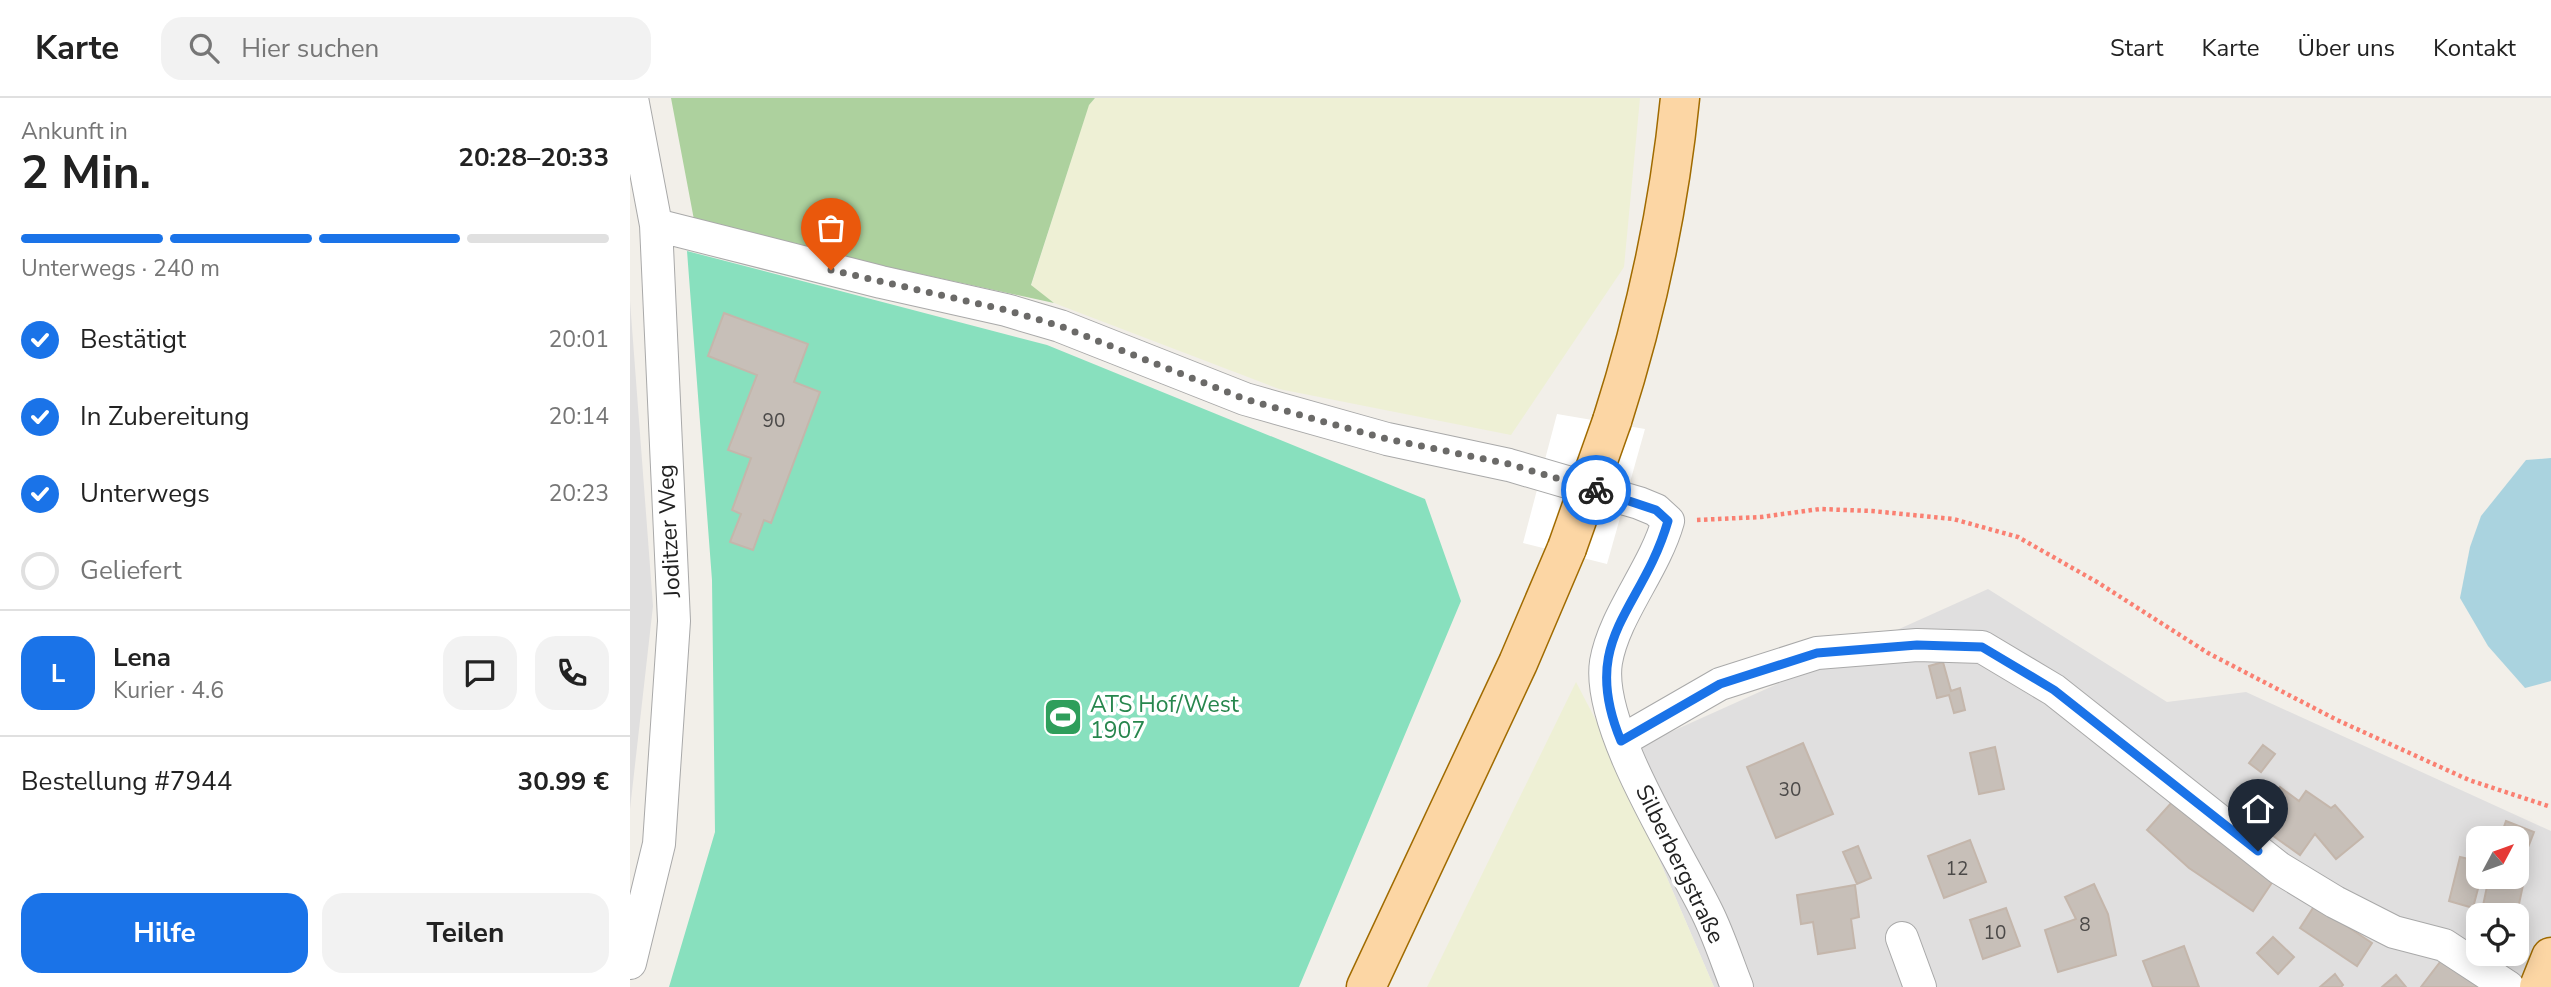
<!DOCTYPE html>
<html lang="de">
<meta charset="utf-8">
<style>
:root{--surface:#fff;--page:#f2f2f2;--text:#222;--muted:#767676;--line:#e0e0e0;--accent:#1a73e8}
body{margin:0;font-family:"Nunito Sans",sans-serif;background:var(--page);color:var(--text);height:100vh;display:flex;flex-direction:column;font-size:26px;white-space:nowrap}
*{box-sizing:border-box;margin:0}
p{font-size:23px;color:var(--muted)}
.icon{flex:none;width:38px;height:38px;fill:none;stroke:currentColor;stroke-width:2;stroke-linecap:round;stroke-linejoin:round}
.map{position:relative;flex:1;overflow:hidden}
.drawer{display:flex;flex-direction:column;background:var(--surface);width:630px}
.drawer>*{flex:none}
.needle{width:46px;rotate:49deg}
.buttons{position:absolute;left:1836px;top:728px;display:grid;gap:14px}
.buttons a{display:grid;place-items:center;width:63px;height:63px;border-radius:14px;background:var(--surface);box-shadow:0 4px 18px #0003;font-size:35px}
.pin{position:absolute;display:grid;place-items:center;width:60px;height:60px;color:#fff;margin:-72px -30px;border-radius:50% 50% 50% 0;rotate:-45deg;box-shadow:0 0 7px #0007}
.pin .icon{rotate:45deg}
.courier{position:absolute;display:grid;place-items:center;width:70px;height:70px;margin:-35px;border:5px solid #1a73e8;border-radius:50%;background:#fff;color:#222;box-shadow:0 2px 9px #0007}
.headline em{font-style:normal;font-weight:700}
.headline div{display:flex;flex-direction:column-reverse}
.headline{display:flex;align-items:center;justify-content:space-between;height:119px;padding:0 21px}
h1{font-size:46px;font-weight:700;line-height:52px}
.bar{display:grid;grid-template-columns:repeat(4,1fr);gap:10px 7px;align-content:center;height:84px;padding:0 21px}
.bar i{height:9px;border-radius:5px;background:var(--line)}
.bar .selected{background:var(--accent)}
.bar p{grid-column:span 4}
.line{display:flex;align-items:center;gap:18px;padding:0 21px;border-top:2px solid var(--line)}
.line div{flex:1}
.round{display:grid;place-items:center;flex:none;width:74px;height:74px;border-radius:21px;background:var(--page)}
ol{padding:0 21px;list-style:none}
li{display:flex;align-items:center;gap:21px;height:77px}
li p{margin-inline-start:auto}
li .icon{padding:7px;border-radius:50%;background:var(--accent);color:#fff;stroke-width:4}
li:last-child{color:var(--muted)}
li i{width:38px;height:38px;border:4px solid var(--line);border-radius:50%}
.button{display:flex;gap:14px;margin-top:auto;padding:14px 21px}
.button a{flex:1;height:80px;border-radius:21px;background:var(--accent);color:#fff;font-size:28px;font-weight:700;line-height:80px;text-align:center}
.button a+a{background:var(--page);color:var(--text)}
header{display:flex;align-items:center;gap:42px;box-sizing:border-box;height:98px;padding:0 35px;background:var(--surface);border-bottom:2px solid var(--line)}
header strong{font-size:33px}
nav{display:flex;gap:38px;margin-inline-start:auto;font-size:24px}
.search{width:490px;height:63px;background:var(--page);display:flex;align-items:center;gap:18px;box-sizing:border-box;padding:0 24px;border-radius:21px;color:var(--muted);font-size:26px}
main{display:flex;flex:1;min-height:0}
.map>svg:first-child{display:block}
</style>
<header>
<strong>Karte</strong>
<div class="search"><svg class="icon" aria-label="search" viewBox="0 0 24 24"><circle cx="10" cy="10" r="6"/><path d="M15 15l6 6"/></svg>Hier suchen</div>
<nav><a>Start</a><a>Karte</a><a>Über uns</a><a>Kontakt</a></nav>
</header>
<main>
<section class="drawer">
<div class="headline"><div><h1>2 Min.</h1><p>Ankunft in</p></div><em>20:28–20:33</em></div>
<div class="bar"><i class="selected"></i><i class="selected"></i><i class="selected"></i><i></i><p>Unterwegs · 240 m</p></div>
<ol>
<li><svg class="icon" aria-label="check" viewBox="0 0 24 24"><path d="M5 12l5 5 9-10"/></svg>Bestätigt<p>20:01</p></li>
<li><svg class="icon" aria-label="check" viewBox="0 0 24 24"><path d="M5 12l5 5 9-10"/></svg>In Zubereitung<p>20:14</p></li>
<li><svg class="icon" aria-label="check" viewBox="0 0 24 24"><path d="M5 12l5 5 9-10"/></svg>Unterwegs<p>20:23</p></li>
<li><i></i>Geliefert</li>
</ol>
<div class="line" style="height:126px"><b class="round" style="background:var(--accent);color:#fff">L</b><div><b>Lena</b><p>Kurier · 4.6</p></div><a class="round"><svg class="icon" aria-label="chat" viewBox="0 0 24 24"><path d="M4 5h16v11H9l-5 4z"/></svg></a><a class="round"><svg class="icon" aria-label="phone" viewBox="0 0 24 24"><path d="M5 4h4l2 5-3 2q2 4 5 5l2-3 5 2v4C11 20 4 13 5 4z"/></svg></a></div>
<div class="line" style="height:91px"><div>Bestellung #7944</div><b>30.99 €</b></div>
<div class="button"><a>Hilfe</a><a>Teilen</a></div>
</section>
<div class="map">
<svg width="1921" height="889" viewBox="0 0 1921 889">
<rect width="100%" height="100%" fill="#f2efe9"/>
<!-- residential -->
<path fill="#e0dfdf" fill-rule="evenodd" d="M0,203L23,508L0,711Z
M1358,491L1537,604L1616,594L1921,733V889H1084L985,659ZM1848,740H1886V779H1848ZM1848,817H1886V856H1848Z"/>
<!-- farmland -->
<path fill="#eef0d5" d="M465,0H1010L994,169L881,337L649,291L424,205L401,188L459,6Z
M946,584L985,659L1084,889H797Z"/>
<!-- forest -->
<path fill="#add19e" d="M41,0H465L459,7L401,187L424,205L65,127Z"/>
<!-- pitch -->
<path fill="#88e0be" d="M57,153L417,247L795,401L831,503L669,889H39L85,734L82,482Z"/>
<!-- water -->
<path fill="#aad3df" d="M1921,360V583L1895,590L1858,548L1830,500L1840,449L1851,418L1896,362Z"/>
<!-- pier -->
<path fill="#fff" d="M927,316L1015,331L977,466L893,445Z"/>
<!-- building -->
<path fill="#c7bfb8" stroke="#c4b6ab" stroke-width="2" d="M94,215L178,246L164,284L190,294L141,425L134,422L123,452L100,444L111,416L102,412L121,360L98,352L127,277L78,258Z
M1313,564L1321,593L1330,590L1335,612L1324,615L1319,597L1307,600L1299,568Z
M1173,645L1203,716L1146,740L1117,669Z
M1633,647L1645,656L1631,674L1619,665Z
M1365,649L1374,691L1349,696L1340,655Z
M1650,689L1669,703L1676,693L1701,710L1705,707L1733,739L1706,761L1685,736L1670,757L1617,719L1631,699L1639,705Z
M1543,703L1579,736L1645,780L1623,813L1559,770L1517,732Z
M1876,723L1904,734L1895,757L1886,754V740H1870Z
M1340,742L1356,784L1314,800L1298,758Z
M1228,748L1241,780L1227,786L1213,754Z
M1830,759L1848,763V779H1851L1843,810L1819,803Z
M1886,771L1896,773L1886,820V817H1851L1859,779H1886Z
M1464,786L1478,816L1486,857L1428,874L1415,832L1446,821L1435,799Z
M1225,787L1229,819L1221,821L1225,850L1188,856L1183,824L1171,826L1167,797Z
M1685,807L1742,845L1727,868L1670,830Z
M1376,810L1390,848L1353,861L1340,822Z
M1643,839L1664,859L1648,876L1627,855Z
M1554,848L1569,889H1523L1513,863Z
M1817,855L1859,889H1791Z
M1705,876L1713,887L1711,889H1690Z
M1766,877L1776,889H1752Z"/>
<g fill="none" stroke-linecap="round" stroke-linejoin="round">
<!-- minor casing -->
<g stroke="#a9a9a9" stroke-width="34">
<path id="minor" d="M26,127L251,184L376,212L430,228L615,301L757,341L879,367L1009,405L1026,412L1038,423C1024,472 984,517 976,564C966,628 1048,755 1077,814C1089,838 1097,864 1107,889
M991,643L1090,586L1187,555L1287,547L1352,549L1424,592L1649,770L1705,804L1764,834L1814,847L1878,889
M1272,840L1290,889
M0,865L29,746L44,523L26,127L2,0"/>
</g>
<!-- major casing -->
<g stroke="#a06b00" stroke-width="41">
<path id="major" d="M982,323C1016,217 1039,111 1050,0
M736,889L888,565L937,450
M1909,889L1921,859"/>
</g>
<!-- path -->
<path stroke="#fa8072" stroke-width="4.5" stroke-dasharray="3.5 3.5" stroke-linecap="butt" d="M1067,422L1131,419L1190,411L1242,413L1323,421L1388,439L1467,484L1578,555L1707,622L1839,682L1921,709"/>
<!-- minor -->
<use href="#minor" stroke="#fff" stroke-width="32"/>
<!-- major -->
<use href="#major" stroke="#fcd6a4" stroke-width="38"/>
<!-- major-bridge casing -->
<g stroke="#a06b00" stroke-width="41" stroke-linecap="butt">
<path id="major-bridge" d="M937,450L982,323"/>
</g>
<!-- major-bridge -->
<use href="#major-bridge" stroke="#fcd6a4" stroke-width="38"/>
</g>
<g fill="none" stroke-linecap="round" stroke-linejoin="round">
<!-- done -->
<path stroke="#6b6a68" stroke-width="7" stroke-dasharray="0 12.6" d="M201,172L376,212L430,228L615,301L691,323L757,341L879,366L966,392"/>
<!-- route -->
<path stroke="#1a73e8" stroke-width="9" d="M966,392L1026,412L1038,423C1012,513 948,540 991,643L1090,586L1187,555L1287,547L1352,549L1424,592L1628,753"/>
</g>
<!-- icons -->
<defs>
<g id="stadium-square" transform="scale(2.0125)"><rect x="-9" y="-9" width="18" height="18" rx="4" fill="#2e9e5b" stroke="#fff"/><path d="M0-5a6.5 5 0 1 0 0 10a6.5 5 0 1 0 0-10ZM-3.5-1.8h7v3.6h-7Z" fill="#fff"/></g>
</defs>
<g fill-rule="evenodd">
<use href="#stadium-square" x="433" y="619"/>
</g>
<g text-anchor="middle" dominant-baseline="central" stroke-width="7" stroke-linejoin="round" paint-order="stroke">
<!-- number labels -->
<g font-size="19" fill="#4b4948">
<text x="144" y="323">90</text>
<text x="1160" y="692">30</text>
<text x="1327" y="771">12</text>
<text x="1455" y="827">8</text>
<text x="1365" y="835">10</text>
</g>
<!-- street labels -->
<g font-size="23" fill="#222" stroke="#fff">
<text transform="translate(39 433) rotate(-93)">Joditzer Weg</text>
<text transform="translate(1050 766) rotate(64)">Silberbergstraße</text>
</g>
<!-- leisure labels -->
<g font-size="23" fill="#27864d" stroke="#fff" text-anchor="start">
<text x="460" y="606">ATS Hof/West<tspan x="460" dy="26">1907</tspan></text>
</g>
</g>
</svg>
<div class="buttons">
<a><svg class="needle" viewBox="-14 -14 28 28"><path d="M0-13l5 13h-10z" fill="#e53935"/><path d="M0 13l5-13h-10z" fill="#767676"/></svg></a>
<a><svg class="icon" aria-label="locate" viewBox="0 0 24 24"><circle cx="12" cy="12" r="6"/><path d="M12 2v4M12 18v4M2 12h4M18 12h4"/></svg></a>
</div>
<div class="pin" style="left:201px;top:172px;background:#ea580c"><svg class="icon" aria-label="bag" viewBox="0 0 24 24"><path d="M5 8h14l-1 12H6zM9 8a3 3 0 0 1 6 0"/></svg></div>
<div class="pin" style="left:1628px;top:753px;background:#1f2937"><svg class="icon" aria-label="home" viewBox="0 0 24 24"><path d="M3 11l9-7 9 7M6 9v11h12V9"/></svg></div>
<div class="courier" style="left:966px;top:392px"><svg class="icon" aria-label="bike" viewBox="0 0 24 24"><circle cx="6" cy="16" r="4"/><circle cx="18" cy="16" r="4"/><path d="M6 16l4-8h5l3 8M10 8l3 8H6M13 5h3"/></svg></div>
</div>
</main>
